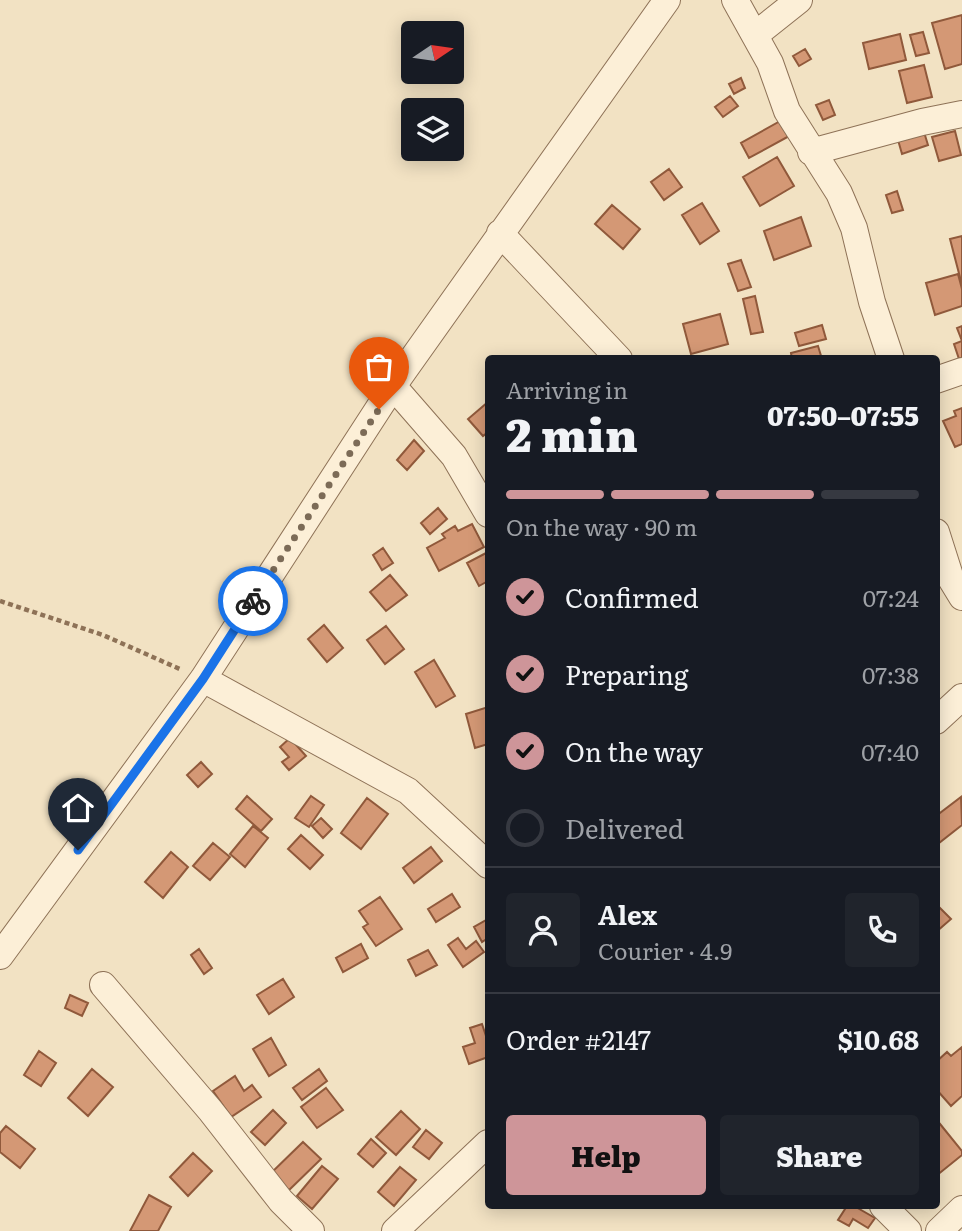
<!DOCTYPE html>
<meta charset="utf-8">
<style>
:root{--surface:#171b24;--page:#20242c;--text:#f1f3f6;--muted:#9ea1a6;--line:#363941;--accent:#ce9599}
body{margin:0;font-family:Literata,serif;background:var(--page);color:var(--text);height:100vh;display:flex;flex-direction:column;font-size:26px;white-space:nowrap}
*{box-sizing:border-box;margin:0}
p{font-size:23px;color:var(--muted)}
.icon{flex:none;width:38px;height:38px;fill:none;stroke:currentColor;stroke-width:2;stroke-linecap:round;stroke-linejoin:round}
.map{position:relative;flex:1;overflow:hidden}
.drawer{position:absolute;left:485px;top:355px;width:455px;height:854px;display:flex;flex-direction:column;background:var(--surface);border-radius:7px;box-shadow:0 4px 18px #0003}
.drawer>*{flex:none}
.needle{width:46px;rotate:77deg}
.buttons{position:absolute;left:401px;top:21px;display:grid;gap:14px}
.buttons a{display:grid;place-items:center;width:63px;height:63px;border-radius:7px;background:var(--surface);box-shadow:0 4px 18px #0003;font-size:35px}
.pin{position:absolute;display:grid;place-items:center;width:60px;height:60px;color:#fff;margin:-72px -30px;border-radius:50% 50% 50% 0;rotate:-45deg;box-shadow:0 0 7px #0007}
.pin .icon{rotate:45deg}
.courier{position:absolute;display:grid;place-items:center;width:70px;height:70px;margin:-35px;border:5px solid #1a73e8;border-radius:50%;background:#fff;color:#222;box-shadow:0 2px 9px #0007}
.headline em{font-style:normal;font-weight:800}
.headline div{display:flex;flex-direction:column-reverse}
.headline{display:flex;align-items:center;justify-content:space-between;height:119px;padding:0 21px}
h1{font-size:46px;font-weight:800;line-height:52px}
.bar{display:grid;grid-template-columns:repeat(4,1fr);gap:10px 7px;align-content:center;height:84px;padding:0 21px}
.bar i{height:9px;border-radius:5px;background:var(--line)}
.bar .current{background:var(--accent)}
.bar p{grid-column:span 4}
.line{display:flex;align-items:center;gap:18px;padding:0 21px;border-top:2px solid var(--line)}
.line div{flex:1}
.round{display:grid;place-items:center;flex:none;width:74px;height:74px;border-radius:7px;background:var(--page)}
ol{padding:0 21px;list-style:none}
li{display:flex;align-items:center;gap:21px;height:77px}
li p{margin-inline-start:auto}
li .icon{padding:7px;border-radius:50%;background:var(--accent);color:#111;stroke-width:4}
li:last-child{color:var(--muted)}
li i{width:38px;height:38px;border:4px solid var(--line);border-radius:50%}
.action{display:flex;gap:14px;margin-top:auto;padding:14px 21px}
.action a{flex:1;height:80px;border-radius:7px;background:var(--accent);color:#111;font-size:28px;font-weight:800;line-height:80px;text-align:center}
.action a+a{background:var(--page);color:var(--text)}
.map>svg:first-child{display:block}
</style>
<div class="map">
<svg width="962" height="1231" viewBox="0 0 962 1231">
<rect width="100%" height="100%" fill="#f2e2c3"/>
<!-- building -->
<path fill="#d49875" stroke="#90593b" stroke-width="2" d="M962,15V64L945,69L932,23Z
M923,32L929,53L916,56L910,35Z
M900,34L906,60L869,69L863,43Z
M805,49L811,59L799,66L793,56Z
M924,65L932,97L907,103L899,71Z
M741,78L745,88L734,94L729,84Z
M730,96L738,106L723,117L715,107Z
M829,100L835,115L823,120L816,105Z
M782,120L791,135L749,158L741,143Z
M955,131L961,155L939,161L932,137Z
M924,132L928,145L902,154L898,140Z
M777,157L794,186L760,206L743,177Z
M669,169L682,187L664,200L651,182Z
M897,191L903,210L892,213L886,195Z
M702,203L719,231L700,244L682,215Z
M612,205L640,229L623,249L595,224Z
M801,217L811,246L774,260L764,231Z
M962,236V285L950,239Z
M741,260L751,287L738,291L728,264Z
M958,274L962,289V306L935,315L926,283Z
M755,296L763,332L751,334L743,299Z
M720,314L728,344L691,354L683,324Z
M822,325L826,339L799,346L795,333Z
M962,326V358L959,359L954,344L962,341L957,328Z
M818,346L822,359H792L791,353Z
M488,402V432L483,436L468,419Z
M962,408V444L955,447L943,421L956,416L954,411Z
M414,440L424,451L407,470L397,460Z
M438,508L447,519L430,534L421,523Z
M472,524L484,547L439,571L427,548L445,538L442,534L455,526L458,531Z
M383,548L393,563L382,570L373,555Z
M488,552V581L479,586L467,563Z
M390,575L407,595L386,611L370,592Z
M324,625L343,648L327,662L308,639Z
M386,626L404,649L385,664L367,640Z
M434,660L455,696L436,707L415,672Z
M488,707V744L475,748L466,714Z
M290,738L306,756L289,770L282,762L289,757L280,747Z
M201,762L212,774L198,787L187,775Z
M247,796L272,819L261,831L236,809Z
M311,796L324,805L309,827L295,818Z
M961,797L962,825L939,843L936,839V816Z
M367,798L388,814L361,849L341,833Z
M321,818L332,829L323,838L312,826Z
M253,826L268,838L245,867L230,854Z
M301,835L323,855L310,869L288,849Z
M213,843L230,857L210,880L193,866Z
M431,847L442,861L414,883L403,868Z
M171,852L188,867L163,898L145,882Z
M452,894L460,907L436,922L428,909Z
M380,897L402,929L376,946L363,927L368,924L359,911Z
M936,904L951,919L936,932Z
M488,919V938L482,942L474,927Z
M458,938L466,949L476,941L484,952L463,967L448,945Z
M361,944L368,958L343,972L336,958Z
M199,949L212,968L204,974L191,955Z
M428,950L437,965L416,976L408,960Z
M283,979L294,997L269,1014L257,995Z
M70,995L88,1003L82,1016L65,1008Z
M482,1024L488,1042V1057L469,1064L463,1047L475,1043L470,1028Z
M271,1038L286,1065L269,1076L253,1049Z
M962,1047V1096L951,1106L936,1089V1062L947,1052L951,1056Z
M39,1051L56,1063L41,1086L24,1075Z
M92,1069L113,1087L88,1116L68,1098Z
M319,1069L327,1081L302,1100L293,1088Z
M235,1076L244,1091L252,1085L261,1097L231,1117L213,1091Z
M326,1088L343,1110L317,1128L301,1107Z
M273,1110L286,1123L265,1145L251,1132Z
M401,1111L420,1129L396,1155L376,1137Z
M936,1119L962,1151V1155L936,1176Z
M6,1126L35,1149L20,1168L0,1152V1133Z
M426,1130L442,1143L429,1159L413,1147Z
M371,1139L386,1153L373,1167L358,1154Z
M303,1142L321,1159L286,1193L269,1175Z
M193,1153L212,1171L188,1196L170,1177Z
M322,1166L338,1179L312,1209L297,1196Z
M400,1167L416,1180L394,1206L378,1192Z
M149,1195L171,1207L158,1231H130Z
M847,1206H854L875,1218L868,1228L853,1219L849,1226L838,1220Z"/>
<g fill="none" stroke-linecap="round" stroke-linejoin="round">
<!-- street casing -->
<g stroke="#8e7257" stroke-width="28">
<path id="street" d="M735,0L770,63L787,111L839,193L854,228L872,302L891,359
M755,35L799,0
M811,152L922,122L962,114
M500,233L619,359
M936,380L962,371
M393,386L454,456L488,514
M936,532L951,579L962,597
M203,679L408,791L488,865
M936,721L962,697
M0,956L203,679L393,386L667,0
M103,985L210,1110L281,1201L311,1231
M883,1206L908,1231
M395,1231L488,1143
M939,1231L962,1209"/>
</g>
<!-- path -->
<path stroke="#8e7257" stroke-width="4.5" stroke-dasharray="5 3.5" stroke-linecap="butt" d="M0,601L103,635L182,670"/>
<!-- street -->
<use href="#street" stroke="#fcefd7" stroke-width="26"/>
</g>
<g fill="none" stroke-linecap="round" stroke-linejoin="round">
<!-- done -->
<path stroke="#7c6b57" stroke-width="7" stroke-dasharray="0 12.6" d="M253,601L379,409"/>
<!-- route -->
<path stroke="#1a73e8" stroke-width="9" d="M78,850L203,679L253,601"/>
</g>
</svg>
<div class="buttons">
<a><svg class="needle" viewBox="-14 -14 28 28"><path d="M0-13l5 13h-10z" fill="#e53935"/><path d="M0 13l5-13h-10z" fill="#9ea1a6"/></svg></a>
<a><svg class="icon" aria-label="layers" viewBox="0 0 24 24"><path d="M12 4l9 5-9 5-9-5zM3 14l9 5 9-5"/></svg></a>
</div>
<div class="pin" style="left:379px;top:409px;background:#ea580c"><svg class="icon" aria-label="bag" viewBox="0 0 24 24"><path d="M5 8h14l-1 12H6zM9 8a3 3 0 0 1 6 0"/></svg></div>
<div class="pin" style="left:78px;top:850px;background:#1f2937"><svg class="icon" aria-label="home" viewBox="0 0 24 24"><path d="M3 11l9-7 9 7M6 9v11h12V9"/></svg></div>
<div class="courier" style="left:253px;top:601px"><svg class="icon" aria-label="bike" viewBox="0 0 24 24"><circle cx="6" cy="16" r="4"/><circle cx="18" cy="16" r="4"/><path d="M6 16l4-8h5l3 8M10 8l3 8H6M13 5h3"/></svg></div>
<section class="drawer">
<div class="headline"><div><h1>2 min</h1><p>Arriving in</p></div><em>07:50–07:55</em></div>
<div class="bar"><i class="current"></i><i class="current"></i><i class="current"></i><i></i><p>On the way · 90 m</p></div>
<ol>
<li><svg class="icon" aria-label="check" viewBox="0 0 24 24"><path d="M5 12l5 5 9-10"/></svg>Confirmed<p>07:24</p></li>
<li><svg class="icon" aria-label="check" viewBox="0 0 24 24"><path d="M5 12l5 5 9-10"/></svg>Preparing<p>07:38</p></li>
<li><svg class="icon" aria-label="check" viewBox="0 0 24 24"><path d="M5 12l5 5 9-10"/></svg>On the way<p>07:40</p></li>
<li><i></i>Delivered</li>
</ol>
<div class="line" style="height:126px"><a class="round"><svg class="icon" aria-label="person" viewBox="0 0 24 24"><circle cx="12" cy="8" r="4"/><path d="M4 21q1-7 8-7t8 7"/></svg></a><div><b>Alex</b><p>Courier · 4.9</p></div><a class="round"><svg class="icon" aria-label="phone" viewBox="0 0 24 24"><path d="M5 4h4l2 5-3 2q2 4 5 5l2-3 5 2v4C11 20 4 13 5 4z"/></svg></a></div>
<div class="line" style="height:91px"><div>Order #2147</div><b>$10.68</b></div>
<div class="action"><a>Help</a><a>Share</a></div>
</section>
</div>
